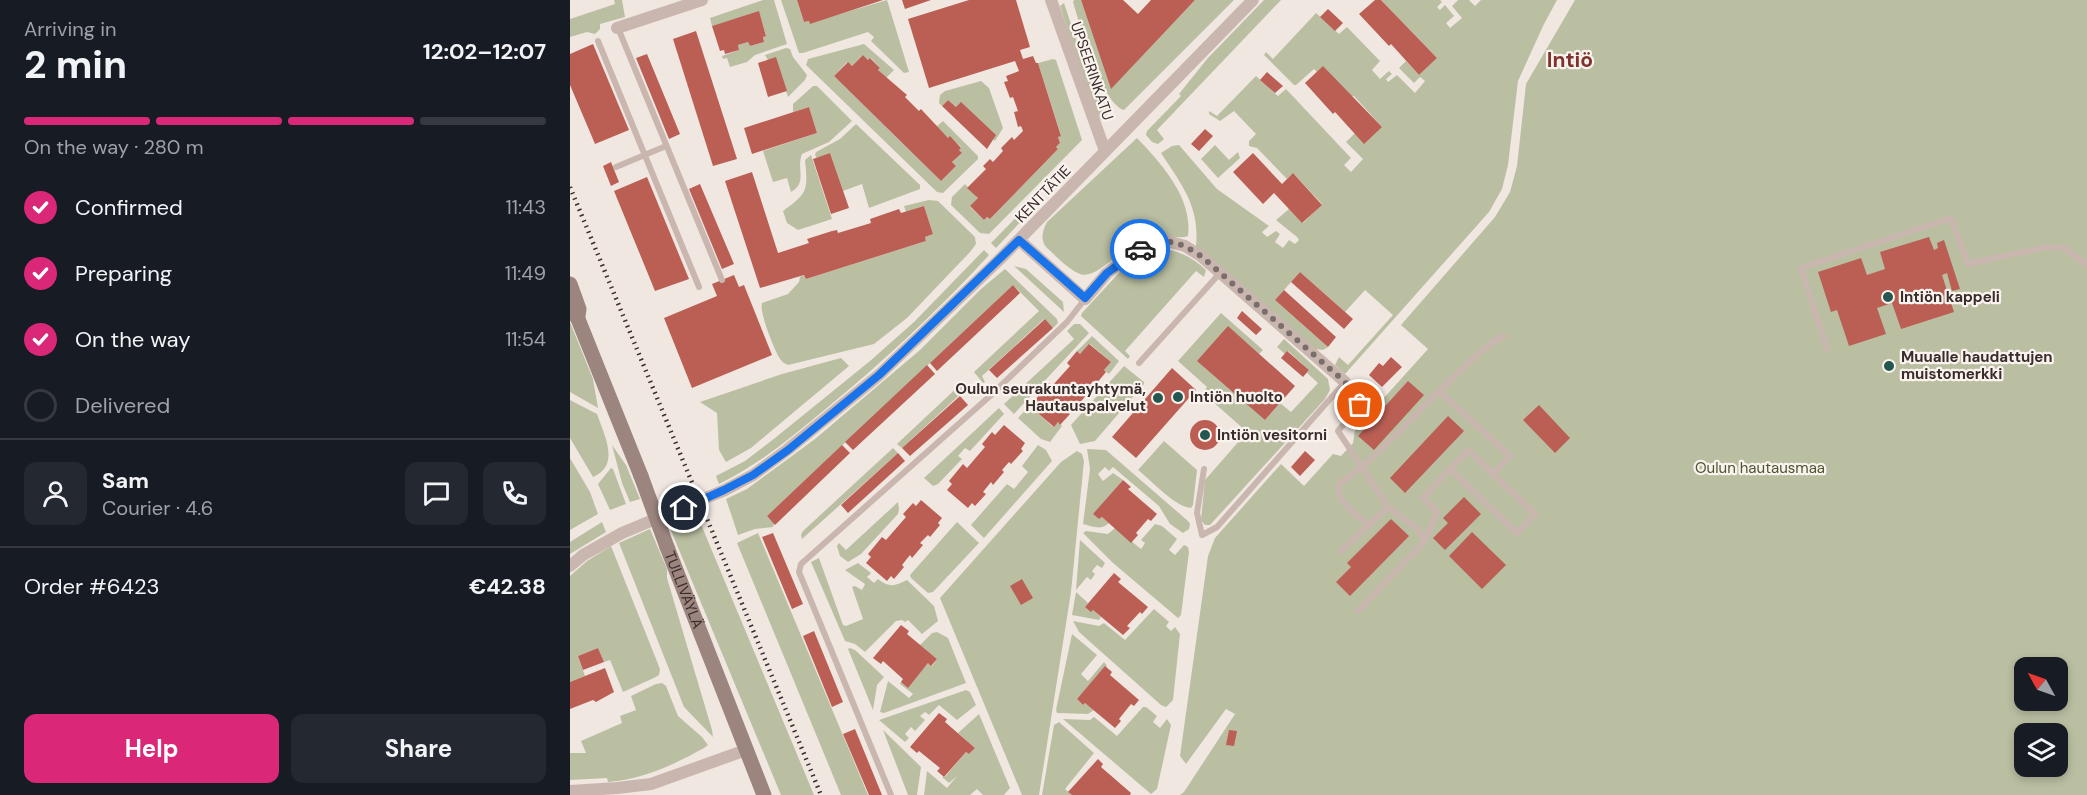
<!DOCTYPE html>
<meta charset="utf-8">
<style>
:root{--surface:#171b24;--page:#242831;--text:#f1f3f6;--muted:#9ea1a6;--line:#363941;--accent:#db2777}
body{margin:0;font-family:"DM Sans",sans-serif;background:var(--page);color:var(--text);height:100vh;display:flex;flex-direction:column;font-size:22px;white-space:nowrap}
*{box-sizing:border-box;margin:0}
p{font-size:20px;color:var(--muted)}
.icon{flex:none;width:33px;height:33px;fill:none;stroke:currentColor;stroke-width:2;stroke-linecap:round;stroke-linejoin:round}
.map{position:relative;flex:1;overflow:hidden}
.panel{display:flex;flex-direction:column;background:var(--surface);width:570px}
.panel>*{flex:none}
.needle{width:39px;rotate:310deg}
.controls{position:absolute;left:1444px;top:657px;display:grid;gap:12px}
.controls a{display:grid;place-items:center;width:54px;height:54px;border-radius:12px;background:var(--surface);box-shadow:0 3px 9px #0003;font-size:30px}
.pin{position:absolute;display:grid;place-items:center;width:51px;height:51px;color:#fff;margin:-26px;border:3px solid #fff;border-radius:50%;box-shadow:0 2px 6px #0007}
.courier{position:absolute;display:grid;place-items:center;width:60px;height:60px;margin:-30px;border:4px solid #1a73e8;border-radius:50%;background:#fff;color:#222;box-shadow:0 2px 8px #0007}
.summary em{font-style:normal;font-weight:700}
.summary div{display:flex;flex-direction:column-reverse}
.summary{display:flex;align-items:center;justify-content:space-between;height:102px;padding:0 24px}
h1{font-size:39px;font-weight:700;line-height:45px}
.bar{display:grid;grid-template-columns:repeat(4,1fr);gap:9px 6px;align-content:center;height:72px;padding:0 24px}
.bar i{height:8px;border-radius:4px;background:var(--line)}
.bar .selected{background:var(--accent)}
.bar p{grid-column:span 4}
.line{display:flex;align-items:center;gap:15px;padding:0 24px;border-top:2px solid var(--line)}
.line div{flex:1}
.round{display:grid;place-items:center;flex:none;width:63px;height:63px;border-radius:12px;background:var(--page)}
ol{padding:0 24px;list-style:none}
li{display:flex;align-items:center;gap:18px;height:66px}
li p{margin-inline-start:auto}
li .icon{padding:6px;border-radius:50%;background:var(--accent);color:#fff;stroke-width:4}
li:last-child{color:var(--muted)}
li i{width:33px;height:33px;border:3px solid var(--line);border-radius:50%}
.button{display:flex;gap:12px;margin-top:auto;padding:12px 24px}
.button a{flex:1;height:69px;border-radius:12px;background:var(--accent);color:#fff;font-size:24px;font-weight:700;line-height:69px;text-align:center}
.button a+a{background:var(--page);color:var(--text)}
main{display:flex;flex:1;min-height:0}
.map>svg:first-child{display:block}
</style>
<main>
<section class="panel">
<div class="summary"><div><h1>2 min</h1><p>Arriving in</p></div><em>12:02–12:07</em></div>
<div class="bar"><i class="selected"></i><i class="selected"></i><i class="selected"></i><i></i><p>On the way · 280 m</p></div>
<ol>
<li><svg class="icon" aria-label="check" viewBox="0 0 24 24"><path d="M5 12l5 5 9-10"/></svg>Confirmed<p>11:43</p></li>
<li><svg class="icon" aria-label="check" viewBox="0 0 24 24"><path d="M5 12l5 5 9-10"/></svg>Preparing<p>11:49</p></li>
<li><svg class="icon" aria-label="check" viewBox="0 0 24 24"><path d="M5 12l5 5 9-10"/></svg>On the way<p>11:54</p></li>
<li><i></i>Delivered</li>
</ol>
<div class="line" style="height:108px"><a class="round"><svg class="icon" aria-label="person" viewBox="0 0 24 24"><circle cx="12" cy="8" r="4"/><path d="M4 21q1-7 8-7t8 7"/></svg></a><div><b>Sam</b><p>Courier · 4.6</p></div><a class="round"><svg class="icon" aria-label="chat" viewBox="0 0 24 24"><path d="M4 5h16v11H9l-5 4z"/></svg></a><a class="round"><svg class="icon" aria-label="phone" viewBox="0 0 24 24"><path d="M5 4h4l2 5-3 2q2 4 5 5l2-3 5 2v4C11 20 4 13 5 4z"/></svg></a></div>
<div class="line" style="height:78px"><div>Order #6423</div><b>€42.38</b></div>
<div class="button"><a>Help</a><a>Share</a></div>
</section>
<div class="map">
<svg width="1517" height="795" viewBox="0 0 1517 795">
<rect width="100%" height="100%" fill="#f1e7e1"/>
<!-- green -->
<path fill="#babfa2" fill-rule="evenodd" d="M44,0H52L55,17L30,24V29L25,34L17,32L0,37V19L45,4Z
M193,0H204L217,44L185,55L177,62L160,67L157,58L153,59L152,56L169,50L168,45L178,42L180,46L194,42L193,37L196,35L189,12L142,26L140,18Z
M211,0H227L234,22L239,21L240,23L317,0L339,72L334,73L301,41L304,37L298,32L233,53H229Z
M504,0H511L541,88L625,0H664L554,110C531,103 510,25 503,2Z
M694,0H711L587,130L594,139L588,144L582,142L576,135L577,131L611,96L609,94L637,59Z
M811,0H870L872,2L867,7L870,10L875,5L884,16L876,23L880,28L892,18L882,6L888,0H899L905,6L911,0H987L974,24L948,81L938,165L932,189L919,212L775,374L765,365L769,357L778,365L823,315L795,290L775,312L730,272L705,300L758,347L753,350L745,349L626,246C630,206 611,184 591,153L602,146L609,145L647,189L699,226L692,232L697,237L706,231L710,234L705,242L713,248L719,240L725,244L729,240L727,237L706,220L719,209L733,223L752,204L723,173L717,179L687,148L679,146V141L686,134L664,111L650,121L639,114V111L647,116L686,76L708,96L716,89L781,158L774,165L781,172L793,159L776,142L785,133L812,127L784,96L781,97L753,67L747,72L744,69L726,85H724L694,55L696,52L703,59L746,13L769,34L777,27L810,61L802,70L810,79L819,71L822,74L816,79L818,82L827,75L845,93L855,81L850,77L844,83L829,68L836,61L849,75L867,58Z
M1005,0H1517V795H610L614,792L665,714L656,709L616,764L610,756L638,556L645,538L711,464L734,486L763,454L771,456L783,443L785,430L858,349L831,325L925,217L940,192L947,166L956,84ZM1455,668H1488V700H1455ZM1455,734H1488V766H1455Z
M494,3L517,72L523,85L540,109L539,113L531,120L521,102L490,6Z
M294,44L324,70L316,78L308,70L310,68L301,58L298,60L293,55L282,66L277,62L264,76L371,181L386,166L382,162L392,153L389,150L391,147L380,137L378,138L366,127L373,121L408,156V159L373,193L367,192L236,65L238,59Z
M216,48L220,49L223,57L237,75L235,80L218,97L216,91L195,55Z
M483,59L486,60L512,140L419,234L410,233L381,205L382,197L395,184L408,198L400,207L414,220L417,217L420,219L488,149L486,147L490,143L488,137L491,135L468,63Z
M411,81L419,88L433,128L425,141L378,100L372,106L369,103L370,95L375,91Z
M243,86H247L282,121L259,142L232,154C226,169 238,182 221,192L217,178L203,182L193,151L247,133L239,107L223,112V104Z
M286,124L350,185V189L299,208L292,184L273,191L260,153L247,158L245,155L246,152L270,139Z
M567,138C591,163 623,198 618,236C609,240 591,233 577,237C556,242 527,281 510,274C499,270 486,256 477,248C470,241 472,231 477,222Z
M645,145L659,160L668,152L670,158L648,178L631,159Z
M241,155L262,219L228,230L217,223L213,211C238,193 238,190 235,160Z
M465,198L469,202L426,248L421,243Z
M359,200L368,201L405,237L406,244L400,252L337,318L304,344L218,365C214,363 213,363 210,359C204,349 189,312 192,303L218,294L229,282L230,277L234,275L236,279L356,241L355,237L363,234L354,206L336,212L334,206Z
M596,249C612,252 624,259 636,270L634,277L626,271L555,351L560,356L558,359L511,316L512,313L559,262L570,255Z
M414,250L419,255C369,310 315,360 258,407C222,437 191,463 149,484L146,476L175,461L205,438L300,361L344,322Z
M444,266L456,269L493,302L494,312Z
M435,269L487,319L488,323L483,328L474,319L412,376L415,382L413,383L404,372L469,311L443,285L197,516L204,523L203,527L185,529L168,535L156,499L177,489L245,439L350,350L411,289Z
M651,313L693,350L689,354L658,327L695,420L710,403L721,412L748,383L737,373L739,370L718,351L715,354L707,347L714,339L758,379L760,390L755,399L640,525H635L631,520L635,480L677,432L633,393L637,387L608,361Z
M0,322L23,379L28,408L0,392Z
M504,324H510L519,333L444,414L434,404L504,339L497,331Z
M522,336L549,361L539,374L534,370L541,362L520,344L510,354L507,351Z
M271,358L279,366L181,448L156,462L149,450L147,413L130,402L212,374Z
M554,366L574,382V384L525,441L510,444L501,425Z
M393,382L396,383L404,390L402,392L397,388L332,448L327,444Z
M0,400L27,414C34,434 51,466 23,477L0,438Z
M465,400L468,403L463,409L483,427L488,422L492,426L480,442L471,439L448,418Z
M429,408L434,414L400,451L395,448L388,456L392,459L368,484L363,486L354,478Z
M594,441L627,470L623,505L621,508C605,507 581,480 568,470Z
M42,445L56,465L70,499L60,502L52,483Z
M468,445L476,450L482,461L414,538L401,525L437,484L444,489L458,472L452,466Z
M323,448L328,453L232,539L231,535L233,531Z
M517,449L536,450L618,521L620,524L619,529L613,533L600,524L589,506L543,467L539,471L535,467L528,474L533,481L543,473L553,480L524,514L529,519L532,517L539,523C531,531 522,526 513,524L520,469Z
M507,451L512,454L514,461L501,592L469,795H452L370,598L491,462Z
M0,458L20,492L28,514L0,530Z
M41,468L43,469L56,504L40,510L28,484Z
M328,502L329,509L328,514L291,554L278,562L270,556L267,546L269,543L276,550Z
M125,510L244,795H211L97,521Z
M32,522L36,532L0,554V542Z
M387,522L409,543L363,592L358,593L341,578L340,575Z
M585,524L592,526L607,539L599,550L605,555L614,545L618,547L619,552L611,615L608,618L543,563L513,533L516,531L538,534L545,528L571,549L575,543L571,540Z
M80,529L97,569V578L142,730L143,737L114,707L49,543Z
M188,533L298,795H271L167,543Z
M510,540L535,563L532,568L527,565L522,571L525,574L521,580L517,577L506,590Z
M41,546L90,669L89,675L86,677L53,692L40,660L34,662L28,648L8,656L15,676L0,682V576L17,561Z
M249,558L273,625L276,626L293,619L282,587L285,586L292,590L295,584L275,570L288,563L301,573L297,577L304,583L308,579C319,588 325,586 337,580L364,606L368,621L352,634L338,620L335,622L332,620L326,621L295,652L285,644L275,641L241,562Z
M506,592L518,603L515,607L523,610L531,617L529,620L502,615Z
M584,609L599,622L596,626L601,631L605,627L610,634L603,700L596,707L591,705L509,632L503,621L529,626L534,623L555,640Z
M367,632L378,638L396,683L314,713L310,712L318,681L339,698L343,694L330,684L331,682L338,687L358,663L362,666L367,659L350,645L362,633Z
M502,634L527,655L511,674L518,681L534,662L537,666L507,699L513,705L515,703L524,710L518,714L487,713L486,710Z
M280,648L285,650L314,677L307,685L303,710L278,649Z
M92,683L96,686L108,716L132,737L138,745L134,748C103,765 74,779 38,782L37,778L0,780V753H16L11,741L52,723L50,716L66,710L61,696L86,684Z
M396,690L400,692L406,705L387,720L369,705L359,715L355,712L350,716L355,720L345,731L341,727L335,734L339,738L335,742L309,720Z
M573,707H576L587,716L583,722L590,728L597,719L601,725L587,789L581,794L493,719L520,720L524,717L547,736Z
M409,714L440,788L434,795H413L407,789L400,795H354L357,771L377,788L387,776L379,783L372,777H375L396,752L399,754L405,748L388,733Z
M489,722L524,753L495,789L502,795H472L484,725Z
M313,730L351,767L347,795H338Z"/>
<!-- building -->
<path fill="#bb5f55" d="M227,0H313L240,24L239,21L234,22Z
M332,0H361L335,9Z
M399,0H446L460,47L450,50L453,59L463,56L466,63H468L491,136L488,137L490,143L486,147L488,149L420,219L417,217L414,220L400,206L408,198L397,188L416,169L413,166L420,159L423,162L433,151L431,148L442,137L444,140L453,131L451,126L448,127L444,112L448,111L443,97L440,98L434,82L438,81L436,76L449,71L445,61L359,88L338,19Z
M511,0H553L568,14L581,0H625L541,89Z
M805,0H811L867,58L849,75L821,44L819,46L789,14Z
M758,9L773,23L765,31L750,17Z
M189,11L196,36L193,37L194,42L180,46L178,42L168,45L169,50L155,54L154,50L150,51L142,26Z
M126,31L167,159L143,166L103,39Z
M23,44L59,130L25,144L0,85V54Z
M77,54L110,134L99,139L66,58Z
M293,55L298,60L300,58L310,68L308,70L337,95L335,97L349,111L351,109L378,138L380,136L391,148L389,150L392,153L382,162L386,166L371,181L264,76L278,62L282,66Z
M206,57L217,91L198,97L188,63Z
M753,66L812,127L794,144L765,112L763,114L735,83Z
M697,72L713,86L705,93L690,80Z
M378,100L386,107L391,102L426,135L417,149L372,106Z
M239,107L247,133L182,154L174,128Z
M635,129L643,136L629,151L621,144Z
M260,153L279,208L261,214L243,159Z
M683,153L712,184L723,173L752,205L732,223L704,193L693,204L663,172Z
M41,162L49,182L41,186L33,166Z
M182,172L208,253L239,243L237,239L262,231L267,230L268,233L301,223L300,219L329,209L331,213L354,206L363,234L355,237L356,241L236,279L234,275L190,288L155,181Z
M77,177L119,279L85,291L44,191Z
M130,184L164,264L152,269L119,189Z
M1359,237L1364,250L1368,248L1367,243L1374,240L1390,289L1382,291L1377,273L1372,275L1384,312L1331,329L1322,303L1307,308L1316,334L1279,346L1267,310L1261,312L1248,272L1291,258L1297,275L1315,269L1310,252Z
M730,272L783,319L774,329L721,282Z
M164,275L169,287L174,285L202,355L122,388L94,318L147,296L142,284Z
M443,285L450,293L367,371L360,363Z
M714,290L766,337L758,347L705,300Z
M672,311L692,329L686,335L667,318Z
M475,319L483,328L427,378L419,370Z
M658,326L725,386L695,420L627,361Z
M519,344L541,362L534,370L536,372L526,384L523,381L516,390L518,393L508,405L505,402L497,412L500,414L490,425L488,422L484,427L463,409L468,403L465,400L479,383L482,386L500,366L497,363L507,351L510,354Z
M717,351L739,370L733,377L711,358Z
M821,357L832,367L812,387L799,375L809,363L813,366Z
M357,365L365,374L283,450L275,442Z
M602,368L626,390L566,458L542,437Z
M838,381L854,395L804,450L788,436Z
M390,396L398,405L340,456L332,448Z
M969,405L1000,438L985,453L953,420Z
M878,416L894,431L835,493L820,478Z
M620 435a15 15 0 1 1 30 0a15 15 0 1 1-30 0Z
M434,425L455,443L451,449L453,451L441,464L439,462L432,470L434,472L423,485L421,482L413,492L416,494L405,506L402,503L398,508L377,490L382,484L379,481L393,464L397,468L415,447L412,444L422,432L425,435Z
M272,445L280,453L205,525L197,516Z
M735,451L745,460L730,476L721,467Z
M328,453L335,461L278,513L271,505Z
M553,480L561,487L558,489L587,514L581,521L578,519L566,533L568,535L561,543L532,517L529,519L523,514Z
M894,497L911,514L875,550L863,538L878,523L873,518Z
M351,500L372,518L368,523L370,525L360,537L358,535L350,543L353,545L342,558L340,555L332,565L334,567L324,579L321,576L317,581L296,563L301,557L298,554L312,537L316,540L336,517L333,514L343,503L346,506Z
M821,519L839,536L780,596L766,582L781,567L777,563Z
M902,532L936,565L912,589L879,556Z
M203,533L233,604L222,609L192,537Z
M544,573L551,579L548,582L578,607L572,614L570,612L557,626L560,628L553,635L523,610L521,612L515,607Z
M452,579L463,598L451,605L440,586Z
M331,625L339,631L337,634L367,659L361,666L358,663L338,688L331,682L333,679L313,661L311,664L303,658Z
M244,631L273,702L262,707L233,636Z
M28,648L34,662L13,670L8,656Z
M535,666L542,672L540,675L569,700L564,706L561,704L549,719L551,721L545,728L515,703L513,705L507,699Z
M35,668L44,692L26,702L23,700L0,709V682Z
M369,713L377,719L375,722L405,748L399,754L396,752L374,777L367,771L370,768L349,751L347,753L340,747Z
M285,729L312,795H299L273,734Z
M659,730L667,731L664,746L656,745Z
M528,759L533,764L531,767L561,793L560,795H502L498,792Z"/>
<g fill="none" stroke-linecap="round" stroke-linejoin="round">
<!-- lane -->
<path stroke="#c9b6ae" stroke-width="6" d="M48,28L152,280
M28,41L129,287
M46,167L96,146
M1257,349L1231,268L1381,218L1398,264L1476,247L1494,248L1517,265
M569,363L650,273
M634,469L627,513L632,535L647,527L775,382L790,405L768,431L818,507L847,528L855,541L788,611
M880,469L898,450L923,474
M799,525C787,514 765,502 769,484C813,454 847,410 887,374C902,360 915,345 934,336
M855,541L867,512L853,498L880,469L947,533L965,514L923,474L940,456L869,391
M771,551L818,507
M321,795L229,572L231,564L420,396L497,322L515,299"/>
<!-- street -->
<path stroke="#c9b6ae" stroke-width="12" d="M481,0L535,151
M47,28L132,0
M449,240L515,299L537,273L566,251L593,240L615,246L631,256L775,382
M0,566L13,555L52,533L155,490L183,475L217,450L309,375L430,259L683,0
M0,791L47,788L81,784L176,750"/>
<!-- secondary -->
<g stroke="#9c857f" stroke-width="15">
<path d="M0,284L9,309L8,316"/>
<path d="M0,307L8,319L71,476"/>
<path id="s1" d="M97,547L194,795"/>
</g>
<!-- rail -->
<path stroke="#382d2b" stroke-width="4.5" stroke-dasharray="1.5 4.5" stroke-linecap="butt" d="M0,187L251,795"/>
<!-- secondary-bridge -->
<path stroke="#9c857f" stroke-width="15" d="M71,476L97,547"/>
</g>
<g fill="none" stroke-linecap="round" stroke-linejoin="round">
<!-- done -->
<path stroke="#796e6b" stroke-width="6" stroke-dasharray="0 10.8" d="M570,249L593,240L615,246L631,256L775,382L790,405"/>
<!-- route -->
<path stroke="#1a73e8" stroke-width="8" d="M114,508L154,490L183,475L218,450L309,375L449,240L515,298L537,273L570,249"/>
</g>
<!-- markers -->
<g fill="#245652" stroke="#f9f2ed" stroke-width="2">
<circle cx="1318" cy="297" r="6"/>
<circle cx="1319" cy="366" r="6"/>
<circle cx="608" cy="397" r="6"/>
<circle cx="588" cy="398" r="6"/>
<circle cx="635" cy="435" r="6"/>
</g>
<g text-anchor="middle" dominant-baseline="central" stroke-width="4.5" stroke-linejoin="round" paint-order="stroke">
<!-- street labels -->
<g font-size="15" fill="#382d2b" stroke="#f9f2ed">
<text transform="translate(522 71) rotate(71)">UPSEERINKATU</text>
<text transform="translate(473 194) rotate(-46)">KENTTÄTIE</text>
<text stroke="none"><textPath href="#s1" startOffset="46">TULLIVÄYLÄ</textPath></text>
</g>
<!-- poi labels -->
<g font-size="15" font-weight="bold" fill="#382d2b" stroke="#f9f2ed" text-anchor="start">
<text x="1330" y="297">Intiön kappeli</text>
<text x="1331" y="357">Muualle haudattujen<tspan x="1331" dy="17">muistomerkki</tspan></text>
<text x="576" y="389" text-anchor="end">Oulun seurakuntayhtymä,<tspan x="576" dy="17">Hautauspalvelut</tspan></text>
<text x="620" y="397">Intiön huolto</text>
<text x="647" y="435">Intiön vesitorni</text>
</g>
<!-- park labels -->
<g font-size="15" fill="#4c5431" stroke="#f9f2ed">
<text x="1190" y="468">Oulun hautausmaa</text>
</g>
<!-- district labels -->
<g font-size="21" font-weight="bold" fill="#7f332c" stroke="#f9f2ed">
<text x="1000" y="60">Intiö</text>
</g>
</g>
</svg>
<div class="controls">
<a><svg class="needle" viewBox="-14 -14 28 28"><path d="M0-13l5 13h-10z" fill="#e53935"/><path d="M0 13l5-13h-10z" fill="#9ea1a6"/></svg></a>
<a><svg class="icon" aria-label="layers" viewBox="0 0 24 24"><path d="M12 4l9 5-9 5-9-5zM3 14l9 5 9-5"/></svg></a>
</div>
<div class="pin" style="left:790px;top:405px;background:#ea580c"><svg class="icon" aria-label="bag" viewBox="0 0 24 24"><path d="M5 8h14l-1 12H6zM9 8a3 3 0 0 1 6 0"/></svg></div>
<div class="pin" style="left:114px;top:508px;background:#1f2937"><svg class="icon" aria-label="home" viewBox="0 0 24 24"><path d="M3 11l9-7 9 7M6 9v11h12V9"/></svg></div>
<div class="courier" style="left:570px;top:249px"><svg class="icon" aria-label="car" viewBox="0 0 24 24"><path d="M5 17H2v-5l4-1 3-4h7l3 4 3 1v5h-3M9 17h6M6 11h13"/><circle cx="7" cy="17" r="2"/><circle cx="17" cy="17" r="2"/></svg></div>
</div>
</main>
